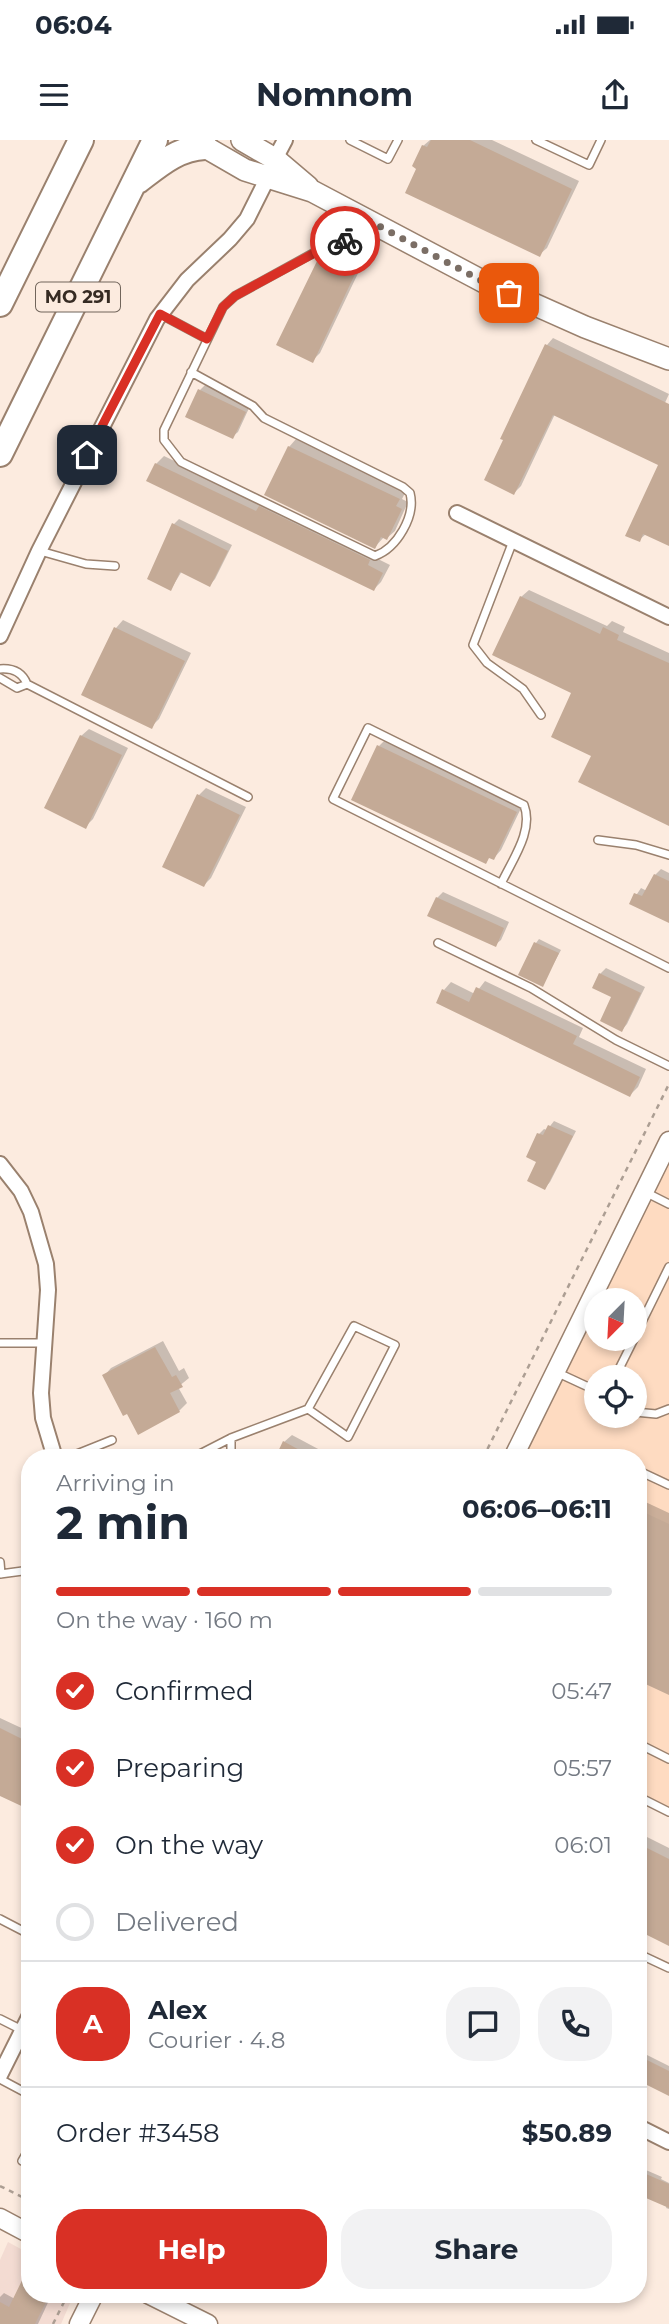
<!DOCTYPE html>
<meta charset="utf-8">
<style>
:root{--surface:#fff;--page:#f2f2f3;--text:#1f2937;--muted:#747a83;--line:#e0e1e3;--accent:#d93025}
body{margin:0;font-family:Montserrat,sans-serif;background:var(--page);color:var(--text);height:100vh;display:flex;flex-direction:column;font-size:26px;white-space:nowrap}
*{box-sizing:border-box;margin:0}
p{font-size:23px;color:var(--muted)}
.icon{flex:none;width:38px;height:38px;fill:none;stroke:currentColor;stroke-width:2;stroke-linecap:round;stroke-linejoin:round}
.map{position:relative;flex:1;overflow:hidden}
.drawer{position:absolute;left:21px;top:1309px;width:626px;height:854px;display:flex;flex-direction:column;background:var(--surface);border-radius:28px;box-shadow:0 4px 10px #0003}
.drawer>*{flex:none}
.needle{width:46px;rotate:204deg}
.fabs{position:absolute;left:584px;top:1148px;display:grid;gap:14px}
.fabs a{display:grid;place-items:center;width:63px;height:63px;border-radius:50%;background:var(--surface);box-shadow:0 4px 10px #0003;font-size:35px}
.pin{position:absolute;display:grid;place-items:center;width:60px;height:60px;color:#fff;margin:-30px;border-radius:14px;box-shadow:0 4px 10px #0006}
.courier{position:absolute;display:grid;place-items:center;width:70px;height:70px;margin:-35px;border:5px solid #d93025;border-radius:50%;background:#fff;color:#222;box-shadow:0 2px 9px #0007}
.headline em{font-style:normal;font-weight:700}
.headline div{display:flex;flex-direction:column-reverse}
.headline{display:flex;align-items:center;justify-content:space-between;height:119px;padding:0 35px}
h1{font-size:46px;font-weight:700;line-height:52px}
.bar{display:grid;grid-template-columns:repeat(4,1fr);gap:10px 7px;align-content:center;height:84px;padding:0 35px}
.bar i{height:9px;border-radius:5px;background:var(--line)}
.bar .selected{background:var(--accent)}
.bar p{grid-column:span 4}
.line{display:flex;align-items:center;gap:18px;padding:0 35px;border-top:2px solid var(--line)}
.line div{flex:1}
.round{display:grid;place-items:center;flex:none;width:74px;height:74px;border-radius:28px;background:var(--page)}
ol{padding:0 35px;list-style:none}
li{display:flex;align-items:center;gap:21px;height:77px}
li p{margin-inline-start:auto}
li .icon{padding:7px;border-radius:50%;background:var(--accent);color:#fff;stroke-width:4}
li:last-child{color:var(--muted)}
li i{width:38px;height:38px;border:4px solid var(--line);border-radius:50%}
.button{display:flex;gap:14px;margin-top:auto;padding:14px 35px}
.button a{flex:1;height:80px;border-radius:28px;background:var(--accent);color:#fff;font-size:28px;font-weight:700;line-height:80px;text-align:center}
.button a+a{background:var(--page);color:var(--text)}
.status{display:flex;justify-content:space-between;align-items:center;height:49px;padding:0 35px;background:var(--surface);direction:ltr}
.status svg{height:19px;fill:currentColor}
header{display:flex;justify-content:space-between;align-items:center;height:91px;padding:0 35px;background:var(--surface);font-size:32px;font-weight:700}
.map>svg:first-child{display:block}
</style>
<div class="status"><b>06:04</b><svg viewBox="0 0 49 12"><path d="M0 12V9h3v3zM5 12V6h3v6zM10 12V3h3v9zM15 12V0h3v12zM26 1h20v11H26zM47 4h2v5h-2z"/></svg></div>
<header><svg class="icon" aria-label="menu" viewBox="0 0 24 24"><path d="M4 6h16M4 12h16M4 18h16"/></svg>Nomnom<svg class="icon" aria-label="share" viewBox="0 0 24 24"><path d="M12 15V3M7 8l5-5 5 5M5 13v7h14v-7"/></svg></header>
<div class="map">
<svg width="669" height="2184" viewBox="0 0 669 2184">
<rect width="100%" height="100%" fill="#fcebdf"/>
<!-- commercial -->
<path fill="#f3dbd2" d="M8,2102L30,2114V2154H74L61,2184H0V2120Z"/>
<!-- built -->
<path fill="#fedbc1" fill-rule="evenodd" d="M669,1019V1672L639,1657V1318H516ZM597,1160H635V1199H597ZM597,1237H635V1276H597Z"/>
<!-- shadow -->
<path fill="#0003" d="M430,0H492L579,41L547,108L539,115L419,28L423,6Z
M328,111L361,127L320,213L312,221L320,118Z
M553,198L669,254L658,278L669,283V405L646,394L639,400L661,324L555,274L521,346L514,353L547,205Z
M205,245L250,266L238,292L232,297L200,250Z
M296,299L406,351L402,359L408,362L395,391L387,398L384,397L375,407L289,307Z
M164,316L264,364L268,360L376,413L374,417L390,425L381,442L374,449L148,340L156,324Z
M179,379L232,405L215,439L210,445L182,431L171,449L174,384Z
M529,450L607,486L612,481L625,487L623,492L669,513V684L593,615L574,552L521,457Z
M123,480L191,513L159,579L151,587L84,554L116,488Z
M89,589L128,608L93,679L86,686L81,596Z
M386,599L523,664L501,710L494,718L379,606Z
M206,648L246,667L211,738L204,745L199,655Z
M661,729L669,733V782L631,763L641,748L647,751L655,735Z
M443,752L509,782L501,800L495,805L437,758Z
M539,799L561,810L542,845L536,803Z
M606,828L645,847L627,884L622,890L614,857L600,834Z
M485,841L583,888L579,897L646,929L638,947L630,955L444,850L451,842L475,854Z
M554,981L576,991L550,1042L545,1048L538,1021L539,994L544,989L547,990Z
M163,1201L179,1231L184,1228L189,1238L178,1247L187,1263L179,1271L104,1236L111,1228Z
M292,1295L335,1318H277L284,1302Z
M639,1359L669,1373V1553L639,1539Z
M0,1578L30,1592V1668L0,1654Z
M639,1693L669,1708V1804L639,1789Z
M639,1911L669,1926V1954L639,1940Z
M639,2027L662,2037L661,2039L669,2043V2069L666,2068L667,2065L639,2053Z
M4,2153L15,2159L30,2154H52L38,2184H0V2157Z"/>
<!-- building -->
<path fill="#c4aa96" d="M431,0H470L572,49L540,117L405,53L416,29L412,26L422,5L427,7Z
M319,117L355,134L313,223L276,205Z
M545,204L669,264V406L643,394L640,402L625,396L658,325L553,275L514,355L484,340L503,300L500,299Z
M198,249L246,272L233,299L185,277Z
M288,306L400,359L396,366L402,369L387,400L381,397L375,409L264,355Z
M155,323L256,371L259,366L370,420L368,425L383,433L374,451L146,341Z
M172,383L228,411L210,447L180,432L171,451L147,439Z
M520,456L600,494L603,487L619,495L617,500L669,523V686L578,642L591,616L551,597L571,553L492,515Z
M114,487L185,521L152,589L81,555Z
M80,595L122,615L86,689L44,668Z
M377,605L517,672L494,720L489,718L486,724L351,660Z
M197,654L240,675L204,747L162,727Z
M654,734L669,741V783L629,764L634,753L642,756Z
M436,757L504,788L496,807L427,776Z
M534,802L559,813L543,847L518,835Z
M599,833L641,853L622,892L600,881L611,857L592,848Z
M476,847L577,896L573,904L640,937L630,957L436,863L442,849L469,862Z
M548,985L573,996L545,1050L527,1041L536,1022L526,1017L537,993L543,995Z
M155,1207L172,1237L176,1235L183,1247L170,1253L180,1272L138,1295L127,1274L123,1276L102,1235Z
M283,1301L314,1318H275Z
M639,1370L669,1384V1555L639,1541Z
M0,1588L30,1603V1670L0,1656Z
M639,1704L669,1719V1806L639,1791Z
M639,1916L669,1931V1956L639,1941Z
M639,2031L669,2044V2068L639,2055Z
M30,2124V2154H50L35,2184H0V2162L9,2167Z"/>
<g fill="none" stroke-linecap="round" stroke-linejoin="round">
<!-- service casing -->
<g stroke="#9a816e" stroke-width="10">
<path id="service" d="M350,0L388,19L398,0
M536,0L589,25L601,0
M160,174L207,199
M191,232L253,266L264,278L403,347L410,353C416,376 397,408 375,416L181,322L164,300V290L223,167L235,156L319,110L341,107L360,81
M513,401L473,505L487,523L523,549L541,575
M40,411L86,424L115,426
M0,529C13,528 22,532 27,544L17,548L0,538
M27,544L248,657
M598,700L636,705L669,715
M501,744C512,720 534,691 524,665L368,588L333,659L669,828
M438,803L531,848L616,900L669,926
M645,1052L669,1064
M635,1196L669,1127
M0,1203H44
M556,1232L597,1251
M615,1237L634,1199
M635,1272L656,1274L669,1269
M231,1298V1318
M67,1318L112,1300
M192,1318L231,1298L308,1269L354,1186L395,1205L348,1297L308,1269
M639,1331L669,1345
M0,1422L1,1434
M0,1434L30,1430
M639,1604L669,1619
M639,1657L669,1672
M0,1779L23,1791L30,1786
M639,1814L669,1828
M0,1879L22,1890
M0,1939L30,1955
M22,2021L30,2007"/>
</g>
<!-- minor casing -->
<g stroke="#9a816e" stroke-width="18">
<path id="minor" d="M275,19L285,0
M457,373L669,477
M0,496L39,411L157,179L187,140L230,99L247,79L267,39
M0,1024L21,1051L31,1072L46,1124L48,1150L41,1253L43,1278L55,1318
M0,1935L30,1875
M639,1987L669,2002"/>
</g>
<!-- tertiary casing -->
<g stroke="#9a816e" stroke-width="21">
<path id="tertiary" d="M513,1318L669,1001
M0,2078L30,2094
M148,2154L208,2184
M79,2184L94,2154"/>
</g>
<!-- secondary casing -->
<g stroke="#9a816e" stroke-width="24">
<path id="secondary" d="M193,0L245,30L312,51L484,142L585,187L669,219
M242,0L275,19L308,47"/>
</g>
<!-- trunk casing -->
<g stroke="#9a816e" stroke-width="28">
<path id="trunk" d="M138,41C159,25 178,8 205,7
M0,164L81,0
M0,314L155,0"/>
</g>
<!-- path -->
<path stroke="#ac9e93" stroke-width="2.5" stroke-dasharray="5 5" stroke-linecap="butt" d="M483,1318L669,944
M0,2046L30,2061
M53,2184L68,2154"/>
<!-- service -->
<use href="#service" stroke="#fff" stroke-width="7"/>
<!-- minor -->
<use href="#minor" stroke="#fff" stroke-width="14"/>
<!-- tertiary -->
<use href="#tertiary" stroke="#fff" stroke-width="18"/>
<!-- secondary -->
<use href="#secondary" stroke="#fff" stroke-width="21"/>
<!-- trunk -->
<use href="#trunk" stroke="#fff" stroke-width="24"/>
</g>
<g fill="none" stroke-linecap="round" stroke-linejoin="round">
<!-- done -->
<path stroke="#7b6e65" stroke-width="7" stroke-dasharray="0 12.6" d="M345,101L362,77L484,142L509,153"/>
<!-- route -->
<path stroke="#d93025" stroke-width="9" d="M87,315L160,174L207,199L223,167L235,156L320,110L341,107L345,101"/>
</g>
<g text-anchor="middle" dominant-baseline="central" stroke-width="6" stroke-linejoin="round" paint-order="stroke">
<!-- shield labels -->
<rect fill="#fcebdf" stroke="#71655b" stroke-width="2" x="36" y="142.5" width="84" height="29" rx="5"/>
<g font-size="18" font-weight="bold" fill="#362b23">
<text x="78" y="157">MO 291</text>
</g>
</g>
</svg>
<div class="fabs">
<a><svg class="needle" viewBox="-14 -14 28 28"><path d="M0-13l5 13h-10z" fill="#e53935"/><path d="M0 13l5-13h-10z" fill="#747a83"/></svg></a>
<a><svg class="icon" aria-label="locate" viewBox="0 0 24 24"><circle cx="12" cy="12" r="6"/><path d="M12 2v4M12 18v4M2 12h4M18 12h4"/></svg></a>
</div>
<div class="pin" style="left:509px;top:153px;background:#ea580c"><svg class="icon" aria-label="bag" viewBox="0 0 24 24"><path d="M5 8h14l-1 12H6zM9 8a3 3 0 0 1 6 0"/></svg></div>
<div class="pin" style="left:87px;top:315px;background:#1f2937"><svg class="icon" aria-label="home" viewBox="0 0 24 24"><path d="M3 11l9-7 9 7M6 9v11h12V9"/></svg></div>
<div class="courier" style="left:345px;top:101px"><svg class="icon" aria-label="bike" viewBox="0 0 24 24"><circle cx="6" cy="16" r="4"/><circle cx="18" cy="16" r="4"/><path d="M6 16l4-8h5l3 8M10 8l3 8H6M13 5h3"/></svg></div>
<section class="drawer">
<div class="headline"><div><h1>2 min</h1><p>Arriving in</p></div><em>06:06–06:11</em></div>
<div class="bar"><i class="selected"></i><i class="selected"></i><i class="selected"></i><i></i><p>On the way · 160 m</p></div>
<ol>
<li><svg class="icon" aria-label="check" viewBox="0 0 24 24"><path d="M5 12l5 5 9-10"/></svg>Confirmed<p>05:47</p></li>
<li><svg class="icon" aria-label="check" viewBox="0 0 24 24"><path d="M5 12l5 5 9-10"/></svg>Preparing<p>05:57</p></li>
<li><svg class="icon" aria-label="check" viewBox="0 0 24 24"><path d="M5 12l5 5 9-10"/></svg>On the way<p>06:01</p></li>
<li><i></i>Delivered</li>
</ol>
<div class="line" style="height:126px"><b class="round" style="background:var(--accent);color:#fff">A</b><div><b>Alex</b><p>Courier · 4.8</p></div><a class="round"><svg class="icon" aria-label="chat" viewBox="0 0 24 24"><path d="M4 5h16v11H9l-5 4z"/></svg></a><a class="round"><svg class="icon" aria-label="phone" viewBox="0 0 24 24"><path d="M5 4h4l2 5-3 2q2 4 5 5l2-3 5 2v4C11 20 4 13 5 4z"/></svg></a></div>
<div class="line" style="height:91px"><div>Order #3458</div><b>$50.89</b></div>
<div class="button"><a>Help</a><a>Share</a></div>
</section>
</div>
